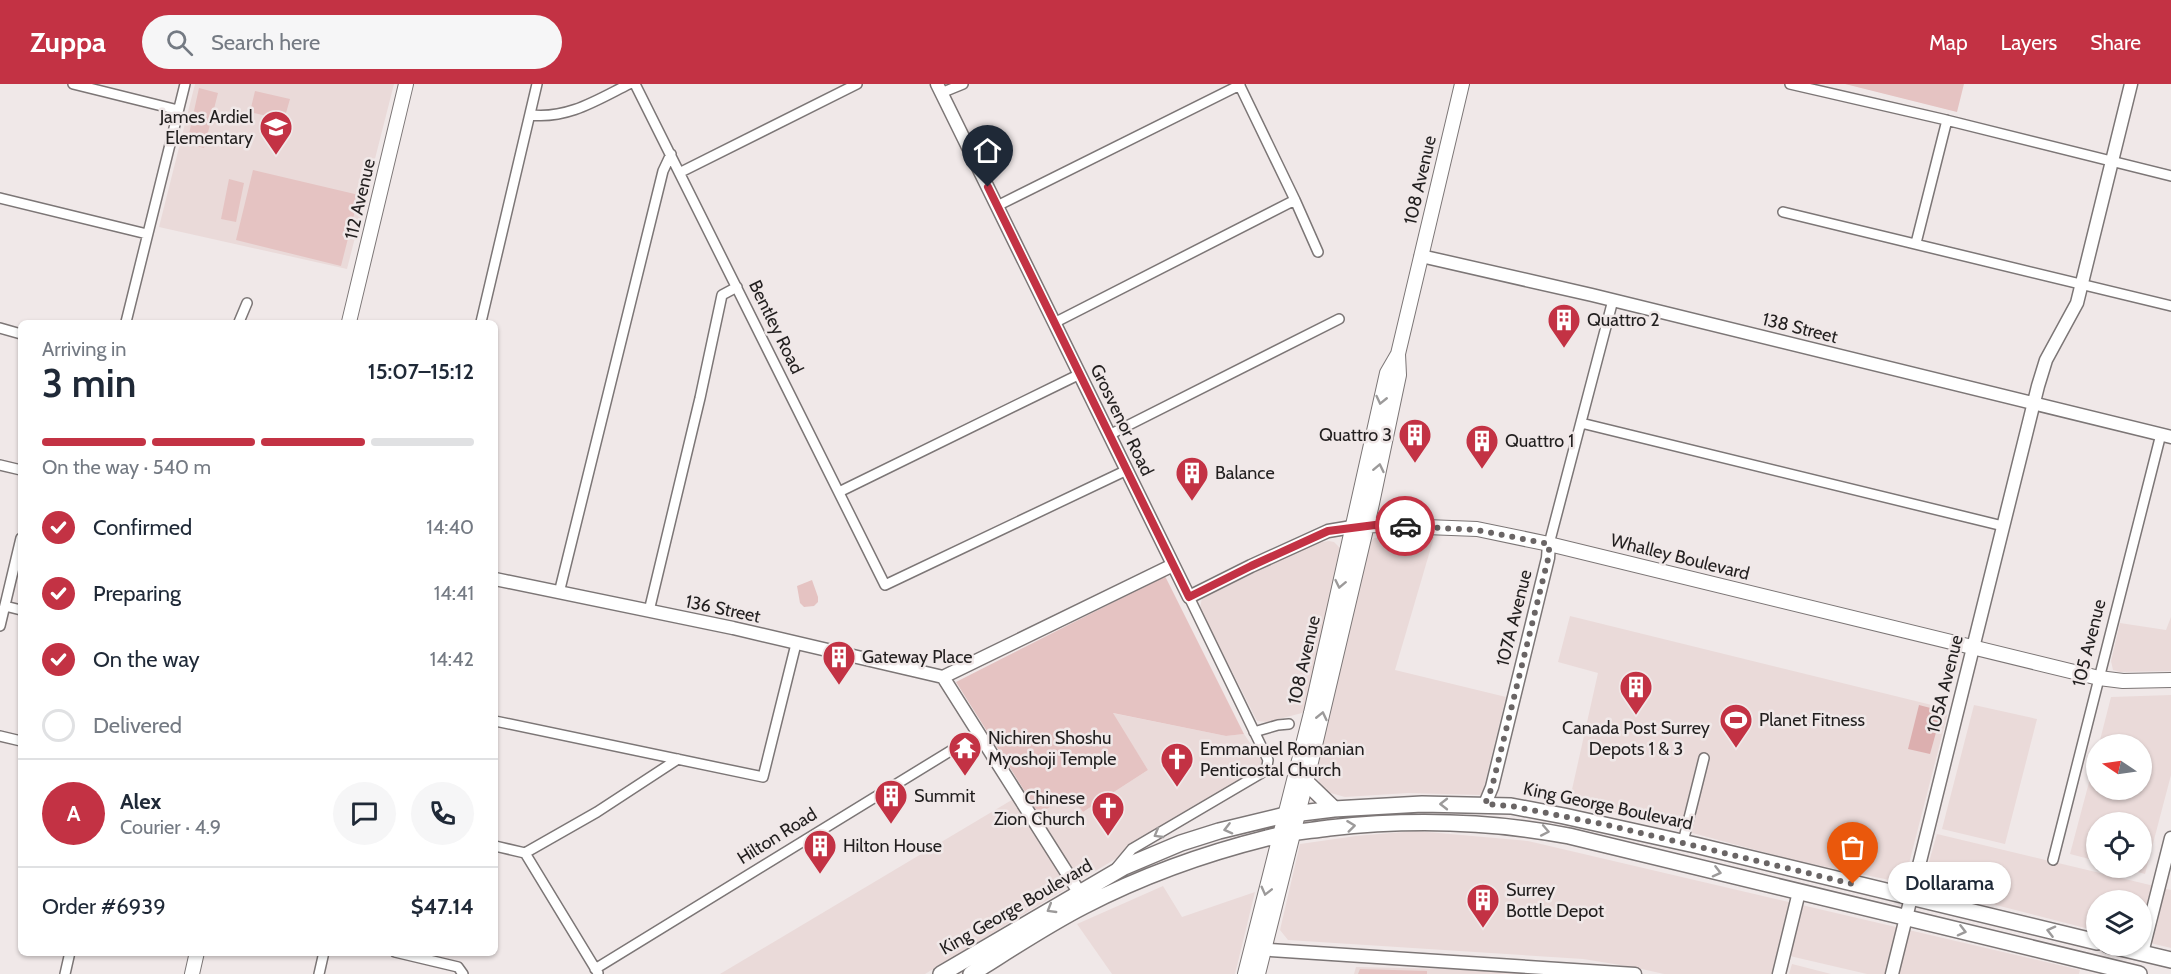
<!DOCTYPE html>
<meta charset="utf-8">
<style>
:root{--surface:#fff;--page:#f6f6f7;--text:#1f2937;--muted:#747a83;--line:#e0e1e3;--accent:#c33244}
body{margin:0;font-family:Cabin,sans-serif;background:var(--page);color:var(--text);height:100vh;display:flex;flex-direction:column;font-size:22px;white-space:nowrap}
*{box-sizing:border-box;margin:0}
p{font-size:20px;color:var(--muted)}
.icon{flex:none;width:33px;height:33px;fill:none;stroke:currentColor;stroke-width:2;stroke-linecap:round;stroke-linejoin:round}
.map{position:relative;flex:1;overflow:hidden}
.side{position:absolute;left:18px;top:236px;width:480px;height:636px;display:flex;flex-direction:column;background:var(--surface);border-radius:9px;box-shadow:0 2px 4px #0004}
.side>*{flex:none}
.needle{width:39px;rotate:283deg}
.buttons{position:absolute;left:2086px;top:650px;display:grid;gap:12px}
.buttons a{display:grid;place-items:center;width:66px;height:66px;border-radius:50%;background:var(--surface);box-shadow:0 2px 4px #0004;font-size:30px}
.pin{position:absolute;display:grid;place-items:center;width:51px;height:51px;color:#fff;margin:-62px -26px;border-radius:50% 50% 50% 0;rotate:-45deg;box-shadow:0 0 6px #0007}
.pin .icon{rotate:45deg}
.courier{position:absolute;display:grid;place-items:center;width:60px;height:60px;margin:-30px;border:4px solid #c33244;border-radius:50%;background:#fff;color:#222;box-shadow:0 2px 8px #0007}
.bubble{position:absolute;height:42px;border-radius:21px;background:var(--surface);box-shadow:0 2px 4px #0004;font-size:20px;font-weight:600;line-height:42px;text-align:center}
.head em{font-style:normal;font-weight:600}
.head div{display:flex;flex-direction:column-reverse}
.head{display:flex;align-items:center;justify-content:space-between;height:102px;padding:0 24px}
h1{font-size:39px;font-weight:600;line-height:45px}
.bar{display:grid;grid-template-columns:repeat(4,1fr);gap:9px 6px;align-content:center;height:72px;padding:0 24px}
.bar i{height:8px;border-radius:4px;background:var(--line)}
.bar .current{background:var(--accent)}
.bar p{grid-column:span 4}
.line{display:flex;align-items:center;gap:15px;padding:0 24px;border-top:2px solid var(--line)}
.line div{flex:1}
.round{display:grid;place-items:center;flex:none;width:63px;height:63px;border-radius:32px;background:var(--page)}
ol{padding:0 24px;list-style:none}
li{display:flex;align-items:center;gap:18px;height:66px}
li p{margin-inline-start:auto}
li .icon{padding:6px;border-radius:50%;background:var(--accent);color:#fff;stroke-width:4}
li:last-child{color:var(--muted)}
li i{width:33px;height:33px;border:3px solid var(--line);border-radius:50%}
header{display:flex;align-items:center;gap:36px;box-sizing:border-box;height:84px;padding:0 30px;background:var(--accent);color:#fff}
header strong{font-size:28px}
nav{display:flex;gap:33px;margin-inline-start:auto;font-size:21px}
.search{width:420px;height:54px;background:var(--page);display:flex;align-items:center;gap:15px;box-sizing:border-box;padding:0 21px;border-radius:33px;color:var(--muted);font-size:22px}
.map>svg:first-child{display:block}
</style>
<header>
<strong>Zuppa</strong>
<div class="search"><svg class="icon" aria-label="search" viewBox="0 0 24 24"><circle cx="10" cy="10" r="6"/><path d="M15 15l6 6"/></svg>Search here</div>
<nav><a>Map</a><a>Layers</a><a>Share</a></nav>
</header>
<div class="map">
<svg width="2171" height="890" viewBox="0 0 2171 890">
<rect width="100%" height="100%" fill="#f0e8e8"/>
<!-- built -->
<path fill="#eadad9" d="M195,0H394L347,185L159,143Z
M1434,453L1395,586L1506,613L1482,711L1408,709L1345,713L1327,708L1319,698L1317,687L1367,461L1374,454Z
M1329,457L1334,458L1340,464L1308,622L1302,629L1267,638L1257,637L1200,524L1202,514L1205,511L1299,465L1316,459Z
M1570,532L1944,624L1947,632L1904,799L1793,776L1618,729L1569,719L1598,589L1558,578Z
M2171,533V587L2120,588L2113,586L2111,577L2120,539L2166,546Z
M2171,611V691L2145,790L2119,783H2142V738H2097V777L2070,770L2097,668V705H2142V660H2099L2111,613Z
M1974,621L2037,635L2005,760L1942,745Z
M1112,629L1226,652L1244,650L1262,677L1261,687L925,890H720L1025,708L1039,730L1070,710L1083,728L1148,686Z
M1416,747L1528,757L2080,886L2079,890H1867L1777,869L1772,890H1664L1633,883L1583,875L1288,856L1280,846L1300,760L1356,752Z
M1937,750L2171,806V864L2142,857V816H2097V847L1922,802Z
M1163,802L1182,833L1255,808L1235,890H1112L1077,840Z
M1792,880L1831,890H1789Z
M1356,883L1447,885L1533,890H1354Z"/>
<!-- green -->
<path fill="#e5c3c2" d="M1845,0H1964L1957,28Z
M199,4L218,9L204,64L187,59Z
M255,7L290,15L284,36L250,28Z
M253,86L359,111L341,182L236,156Z
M229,95L244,99L236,138L221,135Z
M1165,492L1244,650L1226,652L1113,629L1148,686L1083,728L1070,710L1039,730L956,598Z
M812,496L818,513V518L814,522L804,523L800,519L797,502Z
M1360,885L1427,887V890H1358Z"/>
<!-- forest -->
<path fill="#dcafaf" d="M1919,621L1942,627L1930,670L1908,665Z"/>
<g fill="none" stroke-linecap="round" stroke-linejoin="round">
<!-- minor casing -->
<g stroke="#7c7676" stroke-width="12">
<path id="minor" d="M73,0L178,26
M635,0L885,501L1127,386
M1239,0L1295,116L1318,168
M1790,0L1942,35L2171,92
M941,9L963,0
M531,31C568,35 597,16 629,0
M681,88L857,0
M0,114L147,150
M997,122L1240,1
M1783,128L2171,222
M1916,159L1947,36
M126,238L185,0
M239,238L247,219
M481,238L537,0
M1054,239L1295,116
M0,244L21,250
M1581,339L2003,442
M1109,351L1339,235
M0,381L21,386
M839,408L1080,290
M1549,460L1613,216
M559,509L663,87L671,70
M5,522L21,526
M649,527L700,314L722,211L737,203
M0,542L21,454
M495,637L763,693L796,560
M1254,648L1278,641L1289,640
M0,652L21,657
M1683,758L1704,674
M495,762L525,769L598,889
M525,769L597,728L678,675
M2053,776L2161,350
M1117,783L1132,765L1263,688L1267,682L1268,676L1189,513
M395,868L458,883L463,890
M595,885L978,650
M65,890L70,868
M319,890L324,868"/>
</g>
<!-- tertiary casing -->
<g stroke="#7c7676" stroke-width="15">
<path id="tertiary" d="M937,0L1189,513L1251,482L1328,447L1352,443
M1421,172L1592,211L2171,353
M495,495L733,544L943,593
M943,593L1173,481
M943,593L1079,808
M1485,720L1492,703L1548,474L1549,460
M1256,865L1635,890
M2142,869L2171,754
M1779,890L1799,808
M1892,890L2038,302L2046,276L2077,219L2131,0"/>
</g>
<!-- secondary casing -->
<g stroke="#7c7676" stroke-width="16">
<path id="secondary" d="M349,238L406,0
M1352,443L1375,441L1477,445L1549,460L2099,594L2123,597L2171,596
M192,890L197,868
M1245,890L1311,629L1387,289L1398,270
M1258,890L1311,678L1371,424L1399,291L1398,270L1462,0"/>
</g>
<!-- primary casing -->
<g stroke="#7c7676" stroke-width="18">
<path id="primary" d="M1306,698L1334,725
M2108,861L2171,876
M941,890L1124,783L1181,759L1219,747L1285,731L1334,725L1422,720L1511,722L1564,732L1695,761L2097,858
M971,890C1008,867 1045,842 1084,822C1142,792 1203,770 1267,754C1287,748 1309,747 1329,744C1410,735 1490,737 1569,752L2139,890"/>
</g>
<!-- minor -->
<use href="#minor" stroke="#fff" stroke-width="9"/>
<!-- tertiary -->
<use href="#tertiary" stroke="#fff" stroke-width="12"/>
<!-- secondary -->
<use href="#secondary" stroke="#fff" stroke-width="14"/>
<!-- primary -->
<use href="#primary" stroke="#fff" stroke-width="15"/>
</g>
<!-- one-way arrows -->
<defs><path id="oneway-chevron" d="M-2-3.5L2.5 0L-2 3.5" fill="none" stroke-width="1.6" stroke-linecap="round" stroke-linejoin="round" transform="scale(1.5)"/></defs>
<g stroke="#9c9a9a">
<use href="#oneway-chevron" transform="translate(1381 316) rotate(103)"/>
<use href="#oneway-chevron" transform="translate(1379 384) rotate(-78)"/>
<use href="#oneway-chevron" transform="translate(1340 500) rotate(102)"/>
<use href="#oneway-chevron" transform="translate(1322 632) rotate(-77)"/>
<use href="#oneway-chevron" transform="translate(1444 720) rotate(-180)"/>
<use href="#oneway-chevron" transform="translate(1351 742) rotate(-7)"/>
<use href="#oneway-chevron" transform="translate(1228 745) rotate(166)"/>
<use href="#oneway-chevron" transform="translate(1545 747) rotate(11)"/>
<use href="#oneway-chevron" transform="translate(1158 750) rotate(150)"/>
<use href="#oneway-chevron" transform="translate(1717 788) rotate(14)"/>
<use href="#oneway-chevron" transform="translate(1266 807) rotate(104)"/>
<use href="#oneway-chevron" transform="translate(1051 825) rotate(149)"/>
<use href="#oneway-chevron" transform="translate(1962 847) rotate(14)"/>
<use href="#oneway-chevron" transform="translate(2051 847) rotate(-166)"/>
</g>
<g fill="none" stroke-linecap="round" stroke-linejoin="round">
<!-- done -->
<path stroke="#6a6565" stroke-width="6" stroke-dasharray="0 10.8" d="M1405,442L1477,446L1549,460V471L1492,703L1485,720L1511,722L1612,742L1853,800"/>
<!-- route -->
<path stroke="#c33244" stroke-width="8" d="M988,103L1189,513L1251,482L1328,447L1375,441L1405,442"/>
</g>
<!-- icons -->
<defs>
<g id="school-pin" transform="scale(1.725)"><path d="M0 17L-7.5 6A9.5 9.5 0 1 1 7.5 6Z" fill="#c33244" stroke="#f0e8e8"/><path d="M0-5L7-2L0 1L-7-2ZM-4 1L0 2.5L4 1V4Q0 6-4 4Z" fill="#fff"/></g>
<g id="building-pin" transform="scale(1.725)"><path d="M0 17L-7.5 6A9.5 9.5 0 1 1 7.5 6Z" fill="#c33244" stroke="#f0e8e8"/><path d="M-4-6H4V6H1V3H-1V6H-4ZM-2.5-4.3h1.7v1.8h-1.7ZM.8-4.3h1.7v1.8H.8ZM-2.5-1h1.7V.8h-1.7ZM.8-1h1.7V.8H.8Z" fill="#fff"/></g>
<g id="stadium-pin" transform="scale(1.725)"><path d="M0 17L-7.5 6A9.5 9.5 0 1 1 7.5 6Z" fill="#c33244" stroke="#f0e8e8"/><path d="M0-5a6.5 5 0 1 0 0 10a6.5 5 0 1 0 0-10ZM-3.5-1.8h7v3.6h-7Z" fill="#fff"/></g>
<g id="temple-pin" transform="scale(1.725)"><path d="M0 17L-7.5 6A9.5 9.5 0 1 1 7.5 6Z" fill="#c33244" stroke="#f0e8e8"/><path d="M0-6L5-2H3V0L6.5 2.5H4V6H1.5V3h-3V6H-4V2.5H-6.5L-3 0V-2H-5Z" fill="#fff"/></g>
<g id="church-pin" transform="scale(1.725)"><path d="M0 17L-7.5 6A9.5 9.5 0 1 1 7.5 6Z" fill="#c33244" stroke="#f0e8e8"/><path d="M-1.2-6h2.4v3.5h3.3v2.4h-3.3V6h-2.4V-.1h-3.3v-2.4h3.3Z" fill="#fff"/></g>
</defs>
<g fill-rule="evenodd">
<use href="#school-pin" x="276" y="43"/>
<use href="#building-pin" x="1564" y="236"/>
<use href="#building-pin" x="1415" y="351"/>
<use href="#building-pin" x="1482" y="357"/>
<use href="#building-pin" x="1192" y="389"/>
<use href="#building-pin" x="839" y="573"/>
<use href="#building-pin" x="1636" y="603"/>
<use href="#stadium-pin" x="1736" y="636"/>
<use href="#temple-pin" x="965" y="664"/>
<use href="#church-pin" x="1177" y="675"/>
<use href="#building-pin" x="891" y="712"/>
<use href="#church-pin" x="1108" y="724"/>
<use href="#building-pin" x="820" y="762"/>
<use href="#building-pin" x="1483" y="816"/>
</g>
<g text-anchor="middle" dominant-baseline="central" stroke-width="5" stroke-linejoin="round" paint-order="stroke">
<!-- poi labels -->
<g font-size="18" fill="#221f1f" stroke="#f0e8e8" text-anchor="start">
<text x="253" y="33" text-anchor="end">James Ardiel<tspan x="253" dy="21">Elementary</tspan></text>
<text x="1587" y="236">Quattro 2</text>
<text x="1392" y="351" text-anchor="end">Quattro 3</text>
<text x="1505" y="357">Quattro 1</text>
<text x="1215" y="389">Balance</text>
<text x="862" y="573">Gateway Place</text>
<text x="1759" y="636">Planet Fitness</text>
<text x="1636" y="644" text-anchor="middle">Canada Post Surrey<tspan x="1636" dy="21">Depots 1 &amp; 3</tspan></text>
<text x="988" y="654">Nichiren Shoshu<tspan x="988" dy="21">Myoshoji Temple</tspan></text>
<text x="1200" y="665">Emmanuel Romanian<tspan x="1200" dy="21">Penticostal Church</tspan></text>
<text x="914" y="712">Summit</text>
<text x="1085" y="714" text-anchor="end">Chinese<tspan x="1085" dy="21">Zion Church</tspan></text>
<text x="843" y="762">Hilton House</text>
<text x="1506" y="806">Surrey<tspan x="1506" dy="21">Bottle Depot</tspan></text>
</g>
<!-- street labels -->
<g font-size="18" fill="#221f1f" stroke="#f0e8e8">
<text transform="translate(1420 96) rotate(-77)">108 Avenue</text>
<text transform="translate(360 115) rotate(-77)">112 Avenue</text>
<text transform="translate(776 243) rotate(64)">Bentley Road</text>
<text transform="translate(1800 244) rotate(14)">138 Street</text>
<text transform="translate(1122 336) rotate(64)">Grosvenor Road</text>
<text transform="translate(1680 473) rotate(14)">Whalley Boulevard</text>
<text transform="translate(723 525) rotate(12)">136 Street</text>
<text transform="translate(1514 534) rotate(-76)">107A Avenue</text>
<text transform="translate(2089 559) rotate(-76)">105 Avenue</text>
<text transform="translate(1304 576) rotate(-77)">108 Avenue</text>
<text transform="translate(1945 600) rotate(-76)">105A Avenue</text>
<text transform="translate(1608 722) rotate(12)">King George Boulevard</text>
<text transform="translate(777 752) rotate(-32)">Hilton Road</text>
<text transform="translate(1016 823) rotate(-30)">King George Boulevard</text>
</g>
</g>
</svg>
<div class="buttons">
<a><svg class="needle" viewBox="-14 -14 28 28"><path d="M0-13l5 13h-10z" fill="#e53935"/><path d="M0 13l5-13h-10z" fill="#747a83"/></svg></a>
<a><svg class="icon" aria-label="locate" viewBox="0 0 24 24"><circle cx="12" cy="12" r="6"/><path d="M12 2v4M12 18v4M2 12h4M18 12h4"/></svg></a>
<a><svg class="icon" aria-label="layers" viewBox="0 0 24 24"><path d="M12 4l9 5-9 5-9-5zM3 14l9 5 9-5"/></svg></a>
</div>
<div class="pin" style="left:1853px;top:800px;background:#ea580c"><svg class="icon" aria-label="bag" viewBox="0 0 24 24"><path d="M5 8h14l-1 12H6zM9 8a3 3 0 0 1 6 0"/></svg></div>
<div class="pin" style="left:988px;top:103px;background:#1f2937"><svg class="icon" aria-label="home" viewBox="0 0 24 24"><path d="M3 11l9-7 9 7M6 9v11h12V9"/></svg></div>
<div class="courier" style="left:1405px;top:442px"><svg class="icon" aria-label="car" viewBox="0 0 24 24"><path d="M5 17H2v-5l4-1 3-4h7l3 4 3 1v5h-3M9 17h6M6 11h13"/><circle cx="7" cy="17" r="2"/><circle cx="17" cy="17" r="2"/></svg></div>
<div class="bubble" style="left:1888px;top:778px;width:123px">Dollarama</div>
<section class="side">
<div class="head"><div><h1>3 min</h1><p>Arriving in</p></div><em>15:07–15:12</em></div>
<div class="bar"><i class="current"></i><i class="current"></i><i class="current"></i><i></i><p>On the way · 540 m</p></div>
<ol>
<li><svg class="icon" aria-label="check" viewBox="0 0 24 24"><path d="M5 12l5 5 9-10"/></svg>Confirmed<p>14:40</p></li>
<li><svg class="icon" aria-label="check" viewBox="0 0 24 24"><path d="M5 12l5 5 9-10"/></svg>Preparing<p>14:41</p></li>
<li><svg class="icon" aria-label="check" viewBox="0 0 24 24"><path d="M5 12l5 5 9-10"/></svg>On the way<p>14:42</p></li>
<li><i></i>Delivered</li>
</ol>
<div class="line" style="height:108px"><b class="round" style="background:var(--accent);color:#fff">A</b><div><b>Alex</b><p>Courier · 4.9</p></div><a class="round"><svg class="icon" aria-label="chat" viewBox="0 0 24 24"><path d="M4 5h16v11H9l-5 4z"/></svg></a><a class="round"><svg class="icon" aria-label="phone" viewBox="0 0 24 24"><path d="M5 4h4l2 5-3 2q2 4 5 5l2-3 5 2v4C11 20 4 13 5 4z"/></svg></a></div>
<div class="line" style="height:78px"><div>Order #6939</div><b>$47.14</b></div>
</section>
</div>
